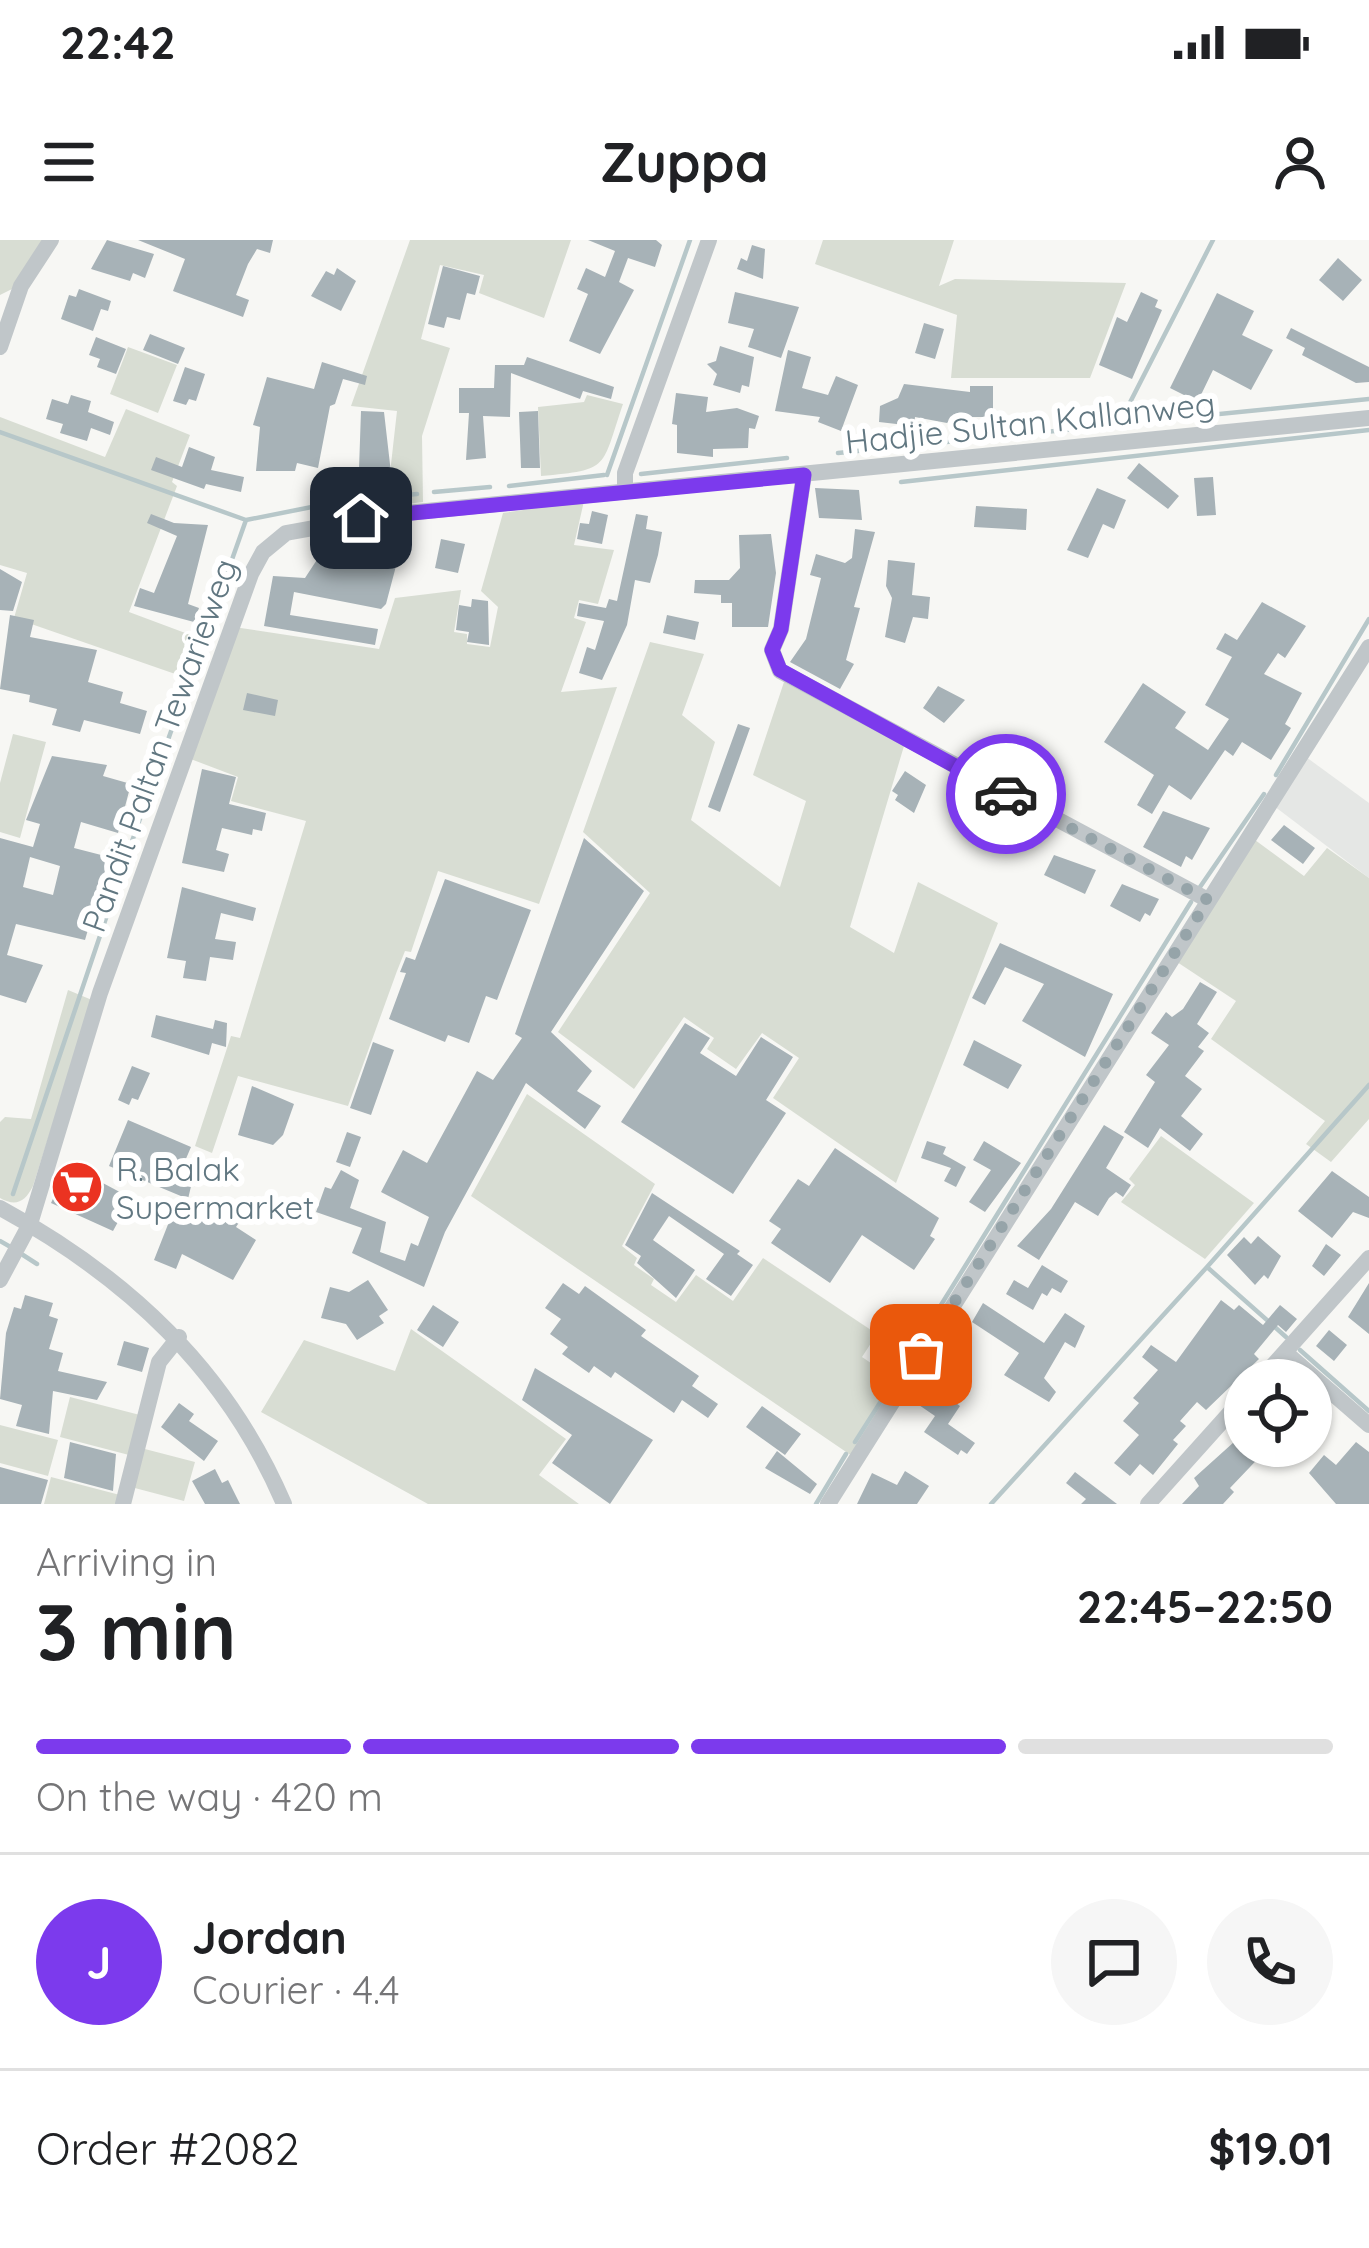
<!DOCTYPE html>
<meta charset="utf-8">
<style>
:root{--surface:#fff;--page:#f6f6f6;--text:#202124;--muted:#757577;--line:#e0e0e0;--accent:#7c3aed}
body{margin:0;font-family:Quicksand,sans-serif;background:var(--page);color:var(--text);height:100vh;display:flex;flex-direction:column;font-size:45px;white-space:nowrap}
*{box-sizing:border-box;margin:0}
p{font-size:39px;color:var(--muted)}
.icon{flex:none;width:66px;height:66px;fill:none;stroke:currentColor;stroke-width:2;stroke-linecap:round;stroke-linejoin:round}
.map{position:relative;height:1264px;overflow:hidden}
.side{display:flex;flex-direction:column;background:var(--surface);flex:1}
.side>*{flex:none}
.controls{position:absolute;left:1224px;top:1119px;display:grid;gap:24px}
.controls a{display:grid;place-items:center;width:108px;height:108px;border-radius:50%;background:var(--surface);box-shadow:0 3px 9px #0004;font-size:60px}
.pin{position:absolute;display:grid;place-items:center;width:102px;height:102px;color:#fff;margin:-51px;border-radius:24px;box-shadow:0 6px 18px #0006}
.courier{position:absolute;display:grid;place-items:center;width:120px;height:120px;margin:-60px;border:9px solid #7c3aed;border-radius:50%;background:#fff;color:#222;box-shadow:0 3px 15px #0007}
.head em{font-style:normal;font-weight:700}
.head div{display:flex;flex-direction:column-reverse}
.head{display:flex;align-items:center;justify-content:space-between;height:204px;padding:0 36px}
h1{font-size:78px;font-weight:700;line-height:90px}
.bar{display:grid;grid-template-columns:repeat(4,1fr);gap:18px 12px;align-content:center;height:144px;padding:0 36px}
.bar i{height:15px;border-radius:9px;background:var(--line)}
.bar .selected{background:var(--accent)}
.bar p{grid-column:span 4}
.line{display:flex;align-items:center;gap:30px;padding:0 36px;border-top:3px solid var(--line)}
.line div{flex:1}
.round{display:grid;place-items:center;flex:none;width:126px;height:126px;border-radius:63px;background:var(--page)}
.status{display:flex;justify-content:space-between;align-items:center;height:84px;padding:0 60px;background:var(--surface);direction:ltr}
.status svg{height:33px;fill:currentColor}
header{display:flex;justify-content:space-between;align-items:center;height:156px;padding:0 36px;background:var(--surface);font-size:54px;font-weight:700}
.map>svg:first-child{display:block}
</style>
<div class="status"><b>22:42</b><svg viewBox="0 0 49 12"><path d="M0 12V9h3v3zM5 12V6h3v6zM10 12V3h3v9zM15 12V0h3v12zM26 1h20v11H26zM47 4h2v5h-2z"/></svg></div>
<header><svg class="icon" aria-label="menu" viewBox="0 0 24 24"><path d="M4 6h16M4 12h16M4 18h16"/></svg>Zuppa<svg class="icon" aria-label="person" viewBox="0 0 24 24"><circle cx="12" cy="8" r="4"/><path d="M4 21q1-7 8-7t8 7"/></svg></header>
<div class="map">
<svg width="1369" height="1264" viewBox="0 0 1369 1264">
<rect width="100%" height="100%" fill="#f7f7f4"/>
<!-- built -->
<path fill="#e5e7e5" d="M1306,517L1369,563V638L1274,566Z"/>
<!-- green -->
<path fill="#d8ddd3" d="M0,0H43L12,49L0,55Z
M410,0H571L544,78L479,53L484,35L440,25L421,99L450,108L422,196L423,262L341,272L337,236L389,242L397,171L351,166Z
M823,0H954L939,46L955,39L1126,43L1090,138H951L957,75L815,24Z
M128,107L177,125L158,173L110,154Z
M587,155L623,164C601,228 611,230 541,236L538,167L584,162Z
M126,169L190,195L172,242L177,246L129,372L196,397L181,436L14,378L27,333L0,325V177L105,217Z
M584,261L574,305L614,310L598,364L579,360L574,378L586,382L561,452L617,447L539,664L438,631L411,712L405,711L397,731L348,866L238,836L212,913L195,906L231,796L240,798L306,581L231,561L238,537L188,518L234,387L379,409L395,358L461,350L454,392L467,394V404L490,407L498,367L481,351L503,273Z
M650,402L704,414L682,475L715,502L691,580L780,647L806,561L753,535L784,442L904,506L850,687L894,713L918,642L998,683L896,943L773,858L799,818L762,793L736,829L707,809L714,798L684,777L634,849L558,792L650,653L583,592Z
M13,494L46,502L20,598L0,592V543Z
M1255,600L1304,636L1327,608L1369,638V879L1331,922L1306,904L1325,881L1211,799L1236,761L1177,722Z
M68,750L92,760L33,946C25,962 16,967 0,958V882L5,877L31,879Z
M527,854L655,944L622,1006L637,1018L634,1025L654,1039L651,1045L676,1062L696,1035L733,1061L763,1018L877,1094L862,1117L899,1142L852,1216L471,956Z
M1161,896L1254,963L1205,1019L1121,962L1135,945L1129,939Z
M411,1089L566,1199L539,1235L579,1264H428L261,1172L304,1100L395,1131Z
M70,1157L140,1175L129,1215L60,1197Z
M0,1185L58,1200L48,1236L0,1223Z
M141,1208L195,1222L184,1261L131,1247Z
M51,1237L120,1255L118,1264H44Z"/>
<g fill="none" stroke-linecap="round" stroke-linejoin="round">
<!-- stream -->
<path stroke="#b7c7c9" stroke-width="4.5" d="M1120,182L1213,0
M1109,185L1369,159
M0,192L246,280L114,652
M838,213L1094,187
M641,234L787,218
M607,235L690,0
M901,242L1369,190
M509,246L604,235
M434,252L490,247
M340,261L417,254
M246,280L327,264
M1276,535L1369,379
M1200,647L1264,554
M13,954L107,675
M0,1001L14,1009
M23,1015L37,1024
M1207,1027L1369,845
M923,1094L1191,662
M1300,1110L1369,1171
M855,1202L911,1114
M816,1264L846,1214
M991,1264L1207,1027L1286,1097"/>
</g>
<!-- building -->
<path fill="#a7b2b7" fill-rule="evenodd" d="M107,0L154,14L145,38L133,33L130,41L91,29Z
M138,0H273L270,13L257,9L248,24L236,55L249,60L243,77L173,51L185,19Z
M588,0H656L662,5L655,27L628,18L619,42L634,50L600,114L569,101L588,54L577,49L586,28L605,37L615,11Z
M752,5L765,9L763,39L737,29L741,18L747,21Z
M1338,18L1362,40L1343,61L1319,40Z
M443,26L480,36L475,55L467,53L460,80L447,77L444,88L428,84Z
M337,28L356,41L341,71L311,56L326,31L334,35Z
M79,49L111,61L108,71L101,69L93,91L61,79L69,55L76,57Z
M735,52L799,67L781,118L748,107L754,89L728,83Z
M1141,52L1158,60L1155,67L1162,70L1132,139L1099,125L1117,77L1127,82Z
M1217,53L1254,71L1242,95L1273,110L1251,150L1213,130L1199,159L1190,158L1170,148Z
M924,83L944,89L935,119L915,113Z
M1291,88L1369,127V142L1356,143L1302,115L1305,108L1286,98Z
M150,94L185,108L178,124L143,110Z
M96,97L126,109L116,134L97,127L100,119L89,115Z
M720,106L754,117L749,147L742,145L740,153L713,145L717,134L707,124L716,121Z
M788,110L811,117L802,148L828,155L836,136L858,145L841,191L818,182L820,177L775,171Z
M527,117L614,147L611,159L583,151L580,159L511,133L510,177L483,176L486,218L466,220L469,173H459V148H494L495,125H524Z
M322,122L367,136L365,145L343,139L335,164L330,166L318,228L297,223L295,231H256L260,187L253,185L267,137L314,149Z
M185,127L205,134L196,161L189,159L186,165L173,161Z
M904,144L970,152V146H993V177H954L947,183L915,177L914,186L879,182L880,166L898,158Z
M676,153L708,157L706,172L737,168L759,176L755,189L749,188L748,208L713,209V217L677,213V185L672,184Z
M71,155L91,161L88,172L114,182L110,195L91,188L87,201L60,193L63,184L46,179L52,159L68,164Z
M361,171L384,172L391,233L359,229Z
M538,171L540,228H521L519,172Z
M189,207L215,217L211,230L244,237L241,252L206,244L204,249L151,230L156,217L182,227Z
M1139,223L1179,256L1168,269L1127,238Z
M1213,237L1216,275L1197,276L1194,238Z
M815,248L859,250L862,280L819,278Z
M1097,248L1126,260L1114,289L1103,284L1088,318L1067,310Z
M976,266L1027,269L1026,290L974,287Z
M592,271L608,275L602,304L577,299L580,283L589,284Z
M151,274L174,283L208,285L188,364L199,368L194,382L134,366L140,348L154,353L177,296L147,283Z
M636,274L648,276L646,289L662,292L658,315L650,343L635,340L627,385L602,440L579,433L587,407L595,410L604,381L577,376L579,363L606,368L609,359L617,361Z
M855,289L875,292L854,367L860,368L846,420L854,424L840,449L790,422L806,399L821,338L810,335L816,314L845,323L852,318Z
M771,294L776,333L768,387H732V363H721V355L694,353L695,340H729L740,328L739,295Z
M441,299L465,304L458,333L435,328Z
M348,300L365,305L362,317L396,326L386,364L381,369L294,352L290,375L378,389L375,405L264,386L273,336L305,338L324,309L344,314Z
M888,320L915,323L912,355L930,357L928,379L913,377L905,403L885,397L892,358L886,346Z
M0,329L22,342L13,371L0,370Z
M472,359L488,361L489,405L467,402L469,392L456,390L459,365L471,367Z
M1262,362L1306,386L1285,418L1278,413L1264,434L1302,453L1285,484L1291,488L1271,520L1242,502L1233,516L1225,510L1191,560L1169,545L1152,574L1137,565L1154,535L1104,502L1143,443L1186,472L1175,488L1208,510L1229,479L1205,465L1232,417L1216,409L1225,393L1237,400Z
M10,375L34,380L30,397L97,410L88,442L123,452L120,463L147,471L140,494L84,480L80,492L52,485L57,469L29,462L30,455L0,449Z
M667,375L699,382L695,400L663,393Z
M938,446L965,460L944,483L923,468Z
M247,453L278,460L275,476L243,470Z
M738,484L750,488L720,572L708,567Z
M52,516L107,525L103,536L131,544L118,593L81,582L74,608L109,617L85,700L16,684L7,715L43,725L26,763L0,755V598L33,607L40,584L26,580ZM30,617L60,626L53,655L23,647Z
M202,529L236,537L229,564L266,573L262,591L253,589L252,595L222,588L216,610L229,614L224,632L182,623Z
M905,531L926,545L914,573L895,560L898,555L892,551Z
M1163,571L1210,588L1192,620L1186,616L1181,627L1143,607Z
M1284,585L1315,608L1303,624L1271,600Z
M584,598L644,651L551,792L592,831L577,851L601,866L585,889L526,843L445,992L424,1047L352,1013L362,988L316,972L325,947L331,949L341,930L359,940L350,968L386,982L380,1012L405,1021L411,1003L418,1006L429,977L381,952L403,910L427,923L477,831L493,840L522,798L515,794Z
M1054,615L1096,630L1085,654L1044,635Z
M445,639L531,670L497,760L486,756L469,803L448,795L445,802L389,779L406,733L400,732L406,717L415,720Z
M1122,644L1159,659L1150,676L1145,673L1140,682L1110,666Z
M182,647L256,668L253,681L221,673L215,699L236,702L233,720L210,717L206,741L183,738L186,721L167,718Z
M1000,703L1113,754L1085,817L1022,781L1044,744L1005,727L985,765L972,758Z
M1200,742L1217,752L1197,784L1209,793L1198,807L1204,811L1185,836L1202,849L1181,876L1203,894L1190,911L1160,888L1148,908L1124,892L1155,842L1146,835L1169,805L1151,793L1166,772L1172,777L1183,769Z
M156,775L213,789L215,780L227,783L226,807L212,803L209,815L151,797Z
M685,783L710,798L700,813L736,836L761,797L793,817L766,860L786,873L733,954L621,882Z
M974,800L1022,825L1008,849L963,825Z
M373,802L394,810L371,875L350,868Z
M132,826L150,833L138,860L132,858L129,865L118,860Z
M252,846L294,864L283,895L273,905L238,895Z
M128,880L191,907L179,935L193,938L188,959L109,926Z
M1104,885L1124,897L1106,928L1131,945L1123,957L1116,952L1109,958L1098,976L1075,962L1039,1020L1017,1006L1051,969Z
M347,892L361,897L350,927L336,922Z
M927,901L946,907L943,914L966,927L956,947L944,941L951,928L921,918Z
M984,901L1021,923L985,972L969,962L991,930L973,920Z
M835,908L939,978L930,996L935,999L914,1030L862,995L830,1043L771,1003L781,989L769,981L798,939L809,946Z
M69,925L146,966L141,977L125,969L113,991L51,963Z
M1332,931L1369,957V978L1353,972L1332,998L1298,971Z
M652,953L740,1011L737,1014L753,1025L731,1056L706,1039L724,1014L669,976L653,1000L695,1030L676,1058L637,1023L641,1016L625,1005Z
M178,959L218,974L222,968L240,981L236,987L256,1000L233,1040L182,1014L176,1029L154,1020Z
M1258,996L1281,1016L1268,1039L1264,1035L1255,1045L1227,1015L1244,997L1251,1004Z
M1326,1004L1341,1015L1324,1036L1312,1026Z
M1042,1025L1068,1041L1061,1053L1052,1048L1047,1056L1042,1053L1033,1070L1006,1054L1014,1040L1028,1048Z
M368,1040L388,1070L379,1076L384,1083L357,1100L346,1084L321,1078L330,1047L349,1052Z
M563,1043L579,1054L585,1046L646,1090L641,1096L699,1136L692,1146L718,1164L708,1178L682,1160L674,1173L615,1132L611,1138L594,1126L589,1133L562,1114L568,1107L550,1094L561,1079L545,1068Z
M1369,1043V1094L1348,1077Z
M25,1055L53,1063L49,1076L58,1079L49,1109L63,1113L58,1131L107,1142L97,1160L53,1151L49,1194L16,1186L22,1165L0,1159L6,1093L14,1067L21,1069Z
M1221,1060L1234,1070L1239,1065L1263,1085L1280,1065L1297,1079L1286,1092L1278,1085L1254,1114L1259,1119L1206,1170L1197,1162L1180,1181L1186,1186L1173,1200L1178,1204L1153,1235L1140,1224L1130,1236L1114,1223L1139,1195L1123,1181L1139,1163L1133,1158L1158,1130L1142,1117L1151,1105L1176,1122Z
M983,1063L1044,1103L1065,1073L1085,1086L1075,1108L1065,1102L1044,1138L1056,1152L1049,1162L1004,1135L1019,1113L972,1082Z
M433,1065L459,1082L443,1107L417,1090Z
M1329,1090L1347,1105L1334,1121L1316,1106Z
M124,1101L149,1108L142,1132L117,1125Z
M951,1119L970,1132L955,1154L953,1161L960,1166L948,1184L975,1203L967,1214L961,1210L958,1215L924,1192L935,1176L916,1163Z
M535,1128L653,1200L610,1264L552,1223L572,1195L522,1160Z
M179,1163L194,1174L189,1181L218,1201L204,1221L161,1187Z
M762,1166L801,1194L785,1215L746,1187Z
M70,1202L116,1214L113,1251L64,1238Z
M1234,1202L1270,1206L1230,1248L1234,1252L1223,1264H1182L1199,1246L1194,1238Z
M1356,1202L1369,1212V1264H1336L1309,1233L1324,1215L1336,1225Z
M777,1211L817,1244L810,1254L765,1228Z
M0,1227L48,1240L41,1264H0Z
M215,1229L222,1243L228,1240L240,1264H205L192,1241Z
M905,1231L929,1246L917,1264H857L872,1233L897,1245Z
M1075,1232L1117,1264H1081L1086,1259L1066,1243Z"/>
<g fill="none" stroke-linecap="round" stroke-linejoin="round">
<!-- minor -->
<path stroke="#c0c6c9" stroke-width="16" d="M0,107L21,46L51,0
M804,234L781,389L772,410L780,431L1208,660
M625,250V233L709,0
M0,968C127,1037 227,1130 284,1264
M0,1040L30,984L100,753L251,334L263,312L286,293L386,275L1369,178
M1286,1113L1369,1185
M1260,1140L1369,1018
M123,1264L159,1122L179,1097
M828,1264L1369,407
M1148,1264L1245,1156"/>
</g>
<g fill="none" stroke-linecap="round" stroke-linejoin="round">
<!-- done -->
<path stroke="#96a4a9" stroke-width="12" stroke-dasharray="0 21.6" d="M921,1115L1208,660L1006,554"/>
<!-- route -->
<path stroke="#7c3aed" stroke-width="15" d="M361,278L804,235L781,389L772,410L780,430L1006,554"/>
</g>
<!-- icons -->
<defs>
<g id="supermarket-disc" transform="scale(2.7)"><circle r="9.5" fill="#eb3321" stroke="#fff"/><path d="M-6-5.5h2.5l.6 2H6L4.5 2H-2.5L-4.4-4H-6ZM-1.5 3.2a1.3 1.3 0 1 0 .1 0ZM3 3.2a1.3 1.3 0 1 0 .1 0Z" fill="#fff"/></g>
</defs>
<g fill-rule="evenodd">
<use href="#supermarket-disc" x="77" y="947"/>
</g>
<g text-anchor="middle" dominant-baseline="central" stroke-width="12" stroke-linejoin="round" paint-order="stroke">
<!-- street labels -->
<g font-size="33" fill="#617781" stroke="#fff">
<text transform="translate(1030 182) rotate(-6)">Hadjie Sultan Kallanweg</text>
<text transform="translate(159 505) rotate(-70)">Pandit Paltan Tewarieweg</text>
</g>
<!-- poi labels -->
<g font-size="33" fill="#617781" stroke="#fff" text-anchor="start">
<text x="116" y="928">R. Balak<tspan x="116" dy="38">Supermarket</tspan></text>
</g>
</g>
</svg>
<div class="controls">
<a><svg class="icon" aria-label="locate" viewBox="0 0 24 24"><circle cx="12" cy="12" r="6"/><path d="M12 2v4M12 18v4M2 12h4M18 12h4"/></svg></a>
</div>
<div class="pin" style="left:921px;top:1115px;background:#ea580c"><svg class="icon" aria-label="bag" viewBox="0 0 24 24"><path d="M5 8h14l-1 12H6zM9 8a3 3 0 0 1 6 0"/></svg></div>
<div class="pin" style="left:361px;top:278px;background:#1f2937"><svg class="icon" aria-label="home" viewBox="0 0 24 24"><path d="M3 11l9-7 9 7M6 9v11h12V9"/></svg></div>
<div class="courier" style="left:1006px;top:554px"><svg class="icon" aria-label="car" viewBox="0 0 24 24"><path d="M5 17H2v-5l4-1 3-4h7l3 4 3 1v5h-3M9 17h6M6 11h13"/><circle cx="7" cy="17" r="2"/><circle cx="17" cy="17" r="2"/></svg></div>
</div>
<section class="side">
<div class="head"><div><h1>3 min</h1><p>Arriving in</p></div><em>22:45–22:50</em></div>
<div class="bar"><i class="selected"></i><i class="selected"></i><i class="selected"></i><i></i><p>On the way · 420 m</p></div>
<div class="line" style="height:216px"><b class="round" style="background:var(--accent);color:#fff">J</b><div><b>Jordan</b><p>Courier · 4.4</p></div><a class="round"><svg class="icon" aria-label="chat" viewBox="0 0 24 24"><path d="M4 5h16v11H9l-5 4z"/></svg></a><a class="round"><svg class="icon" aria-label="phone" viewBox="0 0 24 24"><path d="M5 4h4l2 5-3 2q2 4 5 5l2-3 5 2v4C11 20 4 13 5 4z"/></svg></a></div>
<div class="line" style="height:156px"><div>Order #2082</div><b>$19.01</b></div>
</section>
